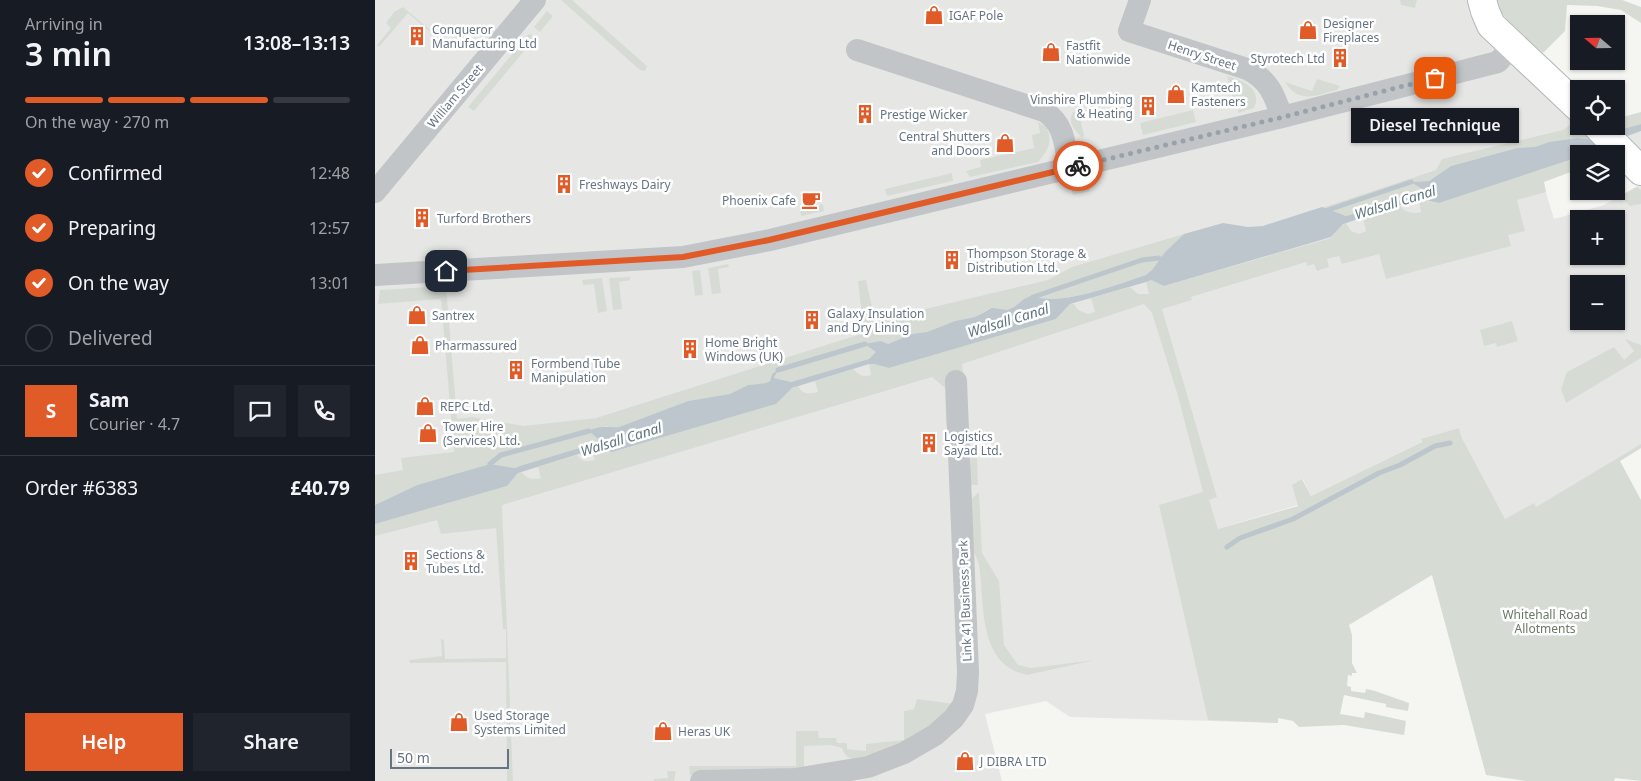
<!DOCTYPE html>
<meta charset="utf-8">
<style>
:root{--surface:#171b24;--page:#20242c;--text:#f1f3f6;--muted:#9ea1a6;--line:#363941;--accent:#e05b27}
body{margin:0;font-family:"Noto Sans",sans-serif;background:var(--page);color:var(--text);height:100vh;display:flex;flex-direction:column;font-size:19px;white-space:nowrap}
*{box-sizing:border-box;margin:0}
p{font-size:16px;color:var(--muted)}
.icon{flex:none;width:28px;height:28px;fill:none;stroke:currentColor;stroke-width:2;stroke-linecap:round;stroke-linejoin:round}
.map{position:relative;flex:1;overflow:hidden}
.panel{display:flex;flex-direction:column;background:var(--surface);width:375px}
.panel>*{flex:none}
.needle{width:32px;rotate:290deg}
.buttons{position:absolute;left:1195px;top:15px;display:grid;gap:10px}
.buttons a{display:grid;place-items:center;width:55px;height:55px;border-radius:0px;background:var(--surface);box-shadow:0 1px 4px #0004;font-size:25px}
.scale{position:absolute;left:15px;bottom:12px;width:119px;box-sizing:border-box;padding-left:5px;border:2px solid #657483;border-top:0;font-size:14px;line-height:18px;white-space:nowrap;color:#657483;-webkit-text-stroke:4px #fff;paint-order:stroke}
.pin{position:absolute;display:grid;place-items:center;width:42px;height:42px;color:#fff;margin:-21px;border-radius:10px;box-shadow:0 2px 8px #0006}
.courier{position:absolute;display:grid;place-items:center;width:50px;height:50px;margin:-25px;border:4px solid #e05b27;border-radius:50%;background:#fff;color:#222;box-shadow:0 1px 6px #0007}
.bubble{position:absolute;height:35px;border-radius:0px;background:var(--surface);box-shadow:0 1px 4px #0004;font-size:16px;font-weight:600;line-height:35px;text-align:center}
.overview em{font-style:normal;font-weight:600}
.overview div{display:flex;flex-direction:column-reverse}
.overview{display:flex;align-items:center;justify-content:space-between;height:85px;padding:0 25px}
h1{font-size:32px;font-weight:600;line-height:38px}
.bar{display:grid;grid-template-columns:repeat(4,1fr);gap:8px 5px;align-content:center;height:60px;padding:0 25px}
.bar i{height:6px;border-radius:4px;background:var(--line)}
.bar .current{background:var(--accent)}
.bar p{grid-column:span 4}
.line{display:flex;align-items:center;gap:12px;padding:0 25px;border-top:1px solid var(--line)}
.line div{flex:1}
.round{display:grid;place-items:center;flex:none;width:52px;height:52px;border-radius:0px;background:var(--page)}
ol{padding:0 25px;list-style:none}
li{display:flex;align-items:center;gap:15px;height:55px}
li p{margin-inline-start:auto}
li .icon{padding:5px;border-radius:50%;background:var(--accent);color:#fff;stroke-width:4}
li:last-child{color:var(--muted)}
li i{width:28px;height:28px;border:2px solid var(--line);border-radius:50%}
.button{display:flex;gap:10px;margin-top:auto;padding:10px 25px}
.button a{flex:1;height:58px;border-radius:0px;background:var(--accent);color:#fff;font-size:20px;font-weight:600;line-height:58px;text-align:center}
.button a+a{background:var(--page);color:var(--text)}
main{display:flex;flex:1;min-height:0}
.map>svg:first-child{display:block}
</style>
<main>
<section class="panel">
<div class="overview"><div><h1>3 min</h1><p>Arriving in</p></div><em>13:08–13:13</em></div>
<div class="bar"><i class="current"></i><i class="current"></i><i class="current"></i><i></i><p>On the way · 270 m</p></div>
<ol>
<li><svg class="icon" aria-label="check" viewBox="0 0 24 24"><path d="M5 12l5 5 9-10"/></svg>Confirmed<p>12:48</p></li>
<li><svg class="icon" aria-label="check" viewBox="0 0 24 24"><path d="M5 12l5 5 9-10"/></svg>Preparing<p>12:57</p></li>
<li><svg class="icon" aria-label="check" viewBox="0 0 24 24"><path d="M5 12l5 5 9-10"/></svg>On the way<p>13:01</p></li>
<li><i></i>Delivered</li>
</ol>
<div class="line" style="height:90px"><b class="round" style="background:var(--accent);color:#fff">S</b><div><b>Sam</b><p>Courier · 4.7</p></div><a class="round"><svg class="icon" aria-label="chat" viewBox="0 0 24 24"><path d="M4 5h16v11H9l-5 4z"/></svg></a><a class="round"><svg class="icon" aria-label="phone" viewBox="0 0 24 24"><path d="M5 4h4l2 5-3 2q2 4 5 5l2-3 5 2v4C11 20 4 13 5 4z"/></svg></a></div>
<div class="line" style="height:65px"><div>Order #6383</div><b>£40.79</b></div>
<div class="button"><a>Help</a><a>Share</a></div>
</section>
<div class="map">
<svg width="1266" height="781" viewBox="0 0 1266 781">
<rect width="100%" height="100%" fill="#f5f6f2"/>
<!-- built -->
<path fill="#e6e7e5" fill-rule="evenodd" d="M0,0H1107L1204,108V126H1222L1227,131L1211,135L1218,141L1161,160L1179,219L1229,205L1266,184V448L1134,528L1087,438L1084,428L1046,440L1047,442L936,496L928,479L923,505L843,529L901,703L903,723L695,717L671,701L610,714L627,781H0ZM1204,219H1241V256H1204ZM1204,284H1241V321H1204Z
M1266,128V171L1247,133Z"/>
<!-- green -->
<path fill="#d6dcd3" d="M186,0H197L272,66L270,71L265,70Z
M1025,0H1042L1040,8L1026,5Z
M1119,0H1247L1266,7V23L1246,10L1222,6L1192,5L1190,31L1168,53C1151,37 1129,22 1119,0Z
M28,7L67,40L66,41L33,13L4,47L2,45L16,28L11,23L19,12Z
M172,11L178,16L165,32L159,27Z
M154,34L160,38L99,111L93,107Z
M852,76C868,80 888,89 879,108L863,113V110L870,108L867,97L858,99Z
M942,79L965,86L962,90C941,95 925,105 910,82L937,91Z
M703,110L709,135L707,138C700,130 692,123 698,112Z
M818,110L821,122L768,135L765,123Z
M1266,112V124L1244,131L1241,126V119Z
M663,122L671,127C679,141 672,152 663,162L595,177L591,171L606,167L605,160L659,148L657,135L665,133Z
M1199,122L1216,139L1202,138L1174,142L1160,147L1142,148L1076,166L1054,181L1037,182L1047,189L1041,195L971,216L947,208L1061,170L1067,159L1188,130Z
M1204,157V169L1169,182L1171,192L1142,200L1150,231L1133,235L1136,246L1011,279L1004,254L967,264L964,256L952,259L954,267L942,271L939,264L932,266L931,262L816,297L817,300L787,309L842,497L834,500L843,529L923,506L917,485L927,479L936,496L1047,442L1046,439L1084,428L1087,438L1130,519L1159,503L1161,507L1266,444V448L1245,461L1266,500V781L1240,778L1239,781H1151L1111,775L1057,575L974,625L977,635V663L982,673H977V676L973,675L972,686L976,687V691L990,693L991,689L1000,691L1034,703L1033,711L1011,707V704L969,695L965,714L989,718L990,712L1031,721L1029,735L969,725L924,727L918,721L903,718V723L833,720L784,505L828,492L803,396L777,313L769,304L587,364L589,380L576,422L571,425L570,388L557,377L127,505L138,781H132L131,662L35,663L34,660L67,656L66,639L69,640L70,659L131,658V629H128L121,528L66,534L62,520L0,536V524L132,486L143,473L147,472C152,479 157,480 166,478L163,467L202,455C207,462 212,462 220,460L217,450L223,448L237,452L401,404L414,390L423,386C428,395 434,394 443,392L440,381L479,369C483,376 489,377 496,375L494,364H499L514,368L681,319L695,304H699L703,310L713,314L720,312L716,298L755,287L763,294H774L771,282L776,280L789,286L956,238L965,226L971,223L976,231L984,234L991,231L988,217L1025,206C1031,213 1038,214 1046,212L1044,200L1064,203Z
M577,173L578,181L512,196L510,189Z
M713,179L715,191L698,195L695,185Z
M1262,187L1266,190V204L1255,206L1245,196Z
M448,204L449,211L426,216L425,210Z
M809,234L790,252L777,270L771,275C745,283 680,309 656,295L649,299L639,307L632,310H612L600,317L580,321L552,332L537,334L518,342L513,344L506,341L502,352L494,359L416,382L399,378L402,372L397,374L395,381L391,383L373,385L355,394L313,401L244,427L236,428L231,426L221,443L140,468L115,464L42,485L0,505V475L28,470L26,458L79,452L66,299L3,304L5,290L71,286L82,419L97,417L148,426L221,418L489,333L483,281L491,280L500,321L673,280L697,267Z
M353,264L354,267L343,269L346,293L337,294L333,268Z
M325,270L328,295L320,296L317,271Z
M255,277V280L244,282L247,309L238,310L234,278Z
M227,278L232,311L223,313L219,284L208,285L207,280Z
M1137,321L1143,341L1122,347L1121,343L1109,346L1105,330Z
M1250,339L1266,345V358L1191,403L1186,389L1192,372L1239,347L1249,360L1259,351Z
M602,455L603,485H595L596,459Z
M604,492L607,553L624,581L629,645L643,665L656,668L720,660L652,675C602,665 610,603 604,565C602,557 597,550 596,543C594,529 595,515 594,501Z
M542,699L580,704L577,709L526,747L479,759C472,758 470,755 467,748L455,745L429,746V768L422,774L315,775L314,766H421V731H443L444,738H461L462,743H472V749L491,751V744L529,740V711L539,709Z
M292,771H301L299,781H279V779L293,778Z"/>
<!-- water -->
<path fill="#bcc6cc" d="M1266,124V131L1223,147L1214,154H1204V157L1064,203L1045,199L968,224L956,237L789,286L776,280L771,282L695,304L681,319L514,368L499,364H494L417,388L401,404L237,452L223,448L143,473L132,486L0,524V505L42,485L115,464L140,468L145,466L221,443L223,439L214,431C225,425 233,428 244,427L313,401L355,394L373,385L391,383L395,381L397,374L403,370L399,378L416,382L494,359L501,352L490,344L506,341L513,344L537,334L552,332L580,321L600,317L617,308L632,310L639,307L649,299L657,295C679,309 746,283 771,275L777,270L790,252L809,234L848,223L873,227L888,226L947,207L971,216L1041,195L1047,189L1036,182L1054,181L1076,166L1142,148L1160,147L1174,142L1202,138L1214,139Z"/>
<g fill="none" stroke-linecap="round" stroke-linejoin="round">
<!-- stream -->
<path stroke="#bcc6cc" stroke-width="5" d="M953,210L1036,182
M658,297L767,260L784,258
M403,370L490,344
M115,464L126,455L214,431
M852,547L865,538L918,519L1004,473L1025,465L1060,446L1075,443"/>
<!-- major casing -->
<g stroke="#b4b8bc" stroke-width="30">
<path id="major" d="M1107,0L1110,11L1116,25L1204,108
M1222,126L1266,171"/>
</g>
<!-- minor -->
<path stroke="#c1c5c8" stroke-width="22" d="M765,0L754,31L872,69C894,80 899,94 907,117
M482,50L669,111C690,124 690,146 694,168
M0,192L160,0
M0,275L308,257L395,240L907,117L1123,62L1138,45
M326,781L420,779L493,767L529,753L560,735L579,718L588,705L592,691L593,672L581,381"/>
<!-- major -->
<use href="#major" stroke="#fff" stroke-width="28"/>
</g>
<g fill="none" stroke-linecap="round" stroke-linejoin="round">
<!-- done -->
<path stroke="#97a2aa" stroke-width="5" stroke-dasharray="0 9" d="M703,166L908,117L1060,78"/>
<!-- route -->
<path stroke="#e05b27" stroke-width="6" d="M71,271L308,257L394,240L703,166"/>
</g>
<!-- icons -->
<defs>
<g id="shop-bare" transform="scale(1.5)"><path d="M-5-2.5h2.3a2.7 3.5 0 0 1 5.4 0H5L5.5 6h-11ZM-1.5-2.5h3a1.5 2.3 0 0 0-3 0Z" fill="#e05b27" stroke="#fff" stroke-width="2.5" paint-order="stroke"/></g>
<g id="building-bare" transform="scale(1.5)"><path d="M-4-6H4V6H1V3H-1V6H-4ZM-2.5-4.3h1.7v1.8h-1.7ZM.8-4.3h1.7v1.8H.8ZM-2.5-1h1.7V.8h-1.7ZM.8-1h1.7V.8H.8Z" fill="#e05b27" stroke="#fff" stroke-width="2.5" paint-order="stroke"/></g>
<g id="cafe-bare" transform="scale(1.5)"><path d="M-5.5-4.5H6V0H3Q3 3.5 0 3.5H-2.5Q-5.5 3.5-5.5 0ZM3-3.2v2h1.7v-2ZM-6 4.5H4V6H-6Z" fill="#e05b27" stroke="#fff" stroke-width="2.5" paint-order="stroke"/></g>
</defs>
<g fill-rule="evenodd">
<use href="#shop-bare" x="559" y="15"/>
<use href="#shop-bare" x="933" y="30"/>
<use href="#building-bare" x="42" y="36"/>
<use href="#shop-bare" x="676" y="52"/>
<use href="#building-bare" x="965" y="58"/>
<use href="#shop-bare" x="801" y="94"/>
<use href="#building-bare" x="773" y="106"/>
<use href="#building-bare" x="490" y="114"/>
<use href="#shop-bare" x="630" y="143"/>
<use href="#building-bare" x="189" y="184"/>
<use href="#cafe-bare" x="436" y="200"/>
<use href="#building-bare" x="47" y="218"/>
<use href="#building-bare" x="577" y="260"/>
<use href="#shop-bare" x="42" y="315"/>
<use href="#building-bare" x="437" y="320"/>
<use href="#shop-bare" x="45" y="345"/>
<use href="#building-bare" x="315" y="349"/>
<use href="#building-bare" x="141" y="370"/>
<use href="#shop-bare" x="50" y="406"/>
<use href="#shop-bare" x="53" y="433"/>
<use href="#building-bare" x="554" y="443"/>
<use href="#building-bare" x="36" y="561"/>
<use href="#shop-bare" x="84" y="722"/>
<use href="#shop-bare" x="288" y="731"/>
<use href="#shop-bare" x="590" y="761"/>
</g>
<g text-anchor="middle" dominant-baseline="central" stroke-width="5" stroke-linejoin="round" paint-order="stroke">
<!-- poi labels -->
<g font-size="12" fill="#657483" stroke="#fff" text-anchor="start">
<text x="574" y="15">IGAF Pole</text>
<text x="948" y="23">Designer<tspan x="948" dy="14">Fireplaces</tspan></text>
<text x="57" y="29">Conqueror<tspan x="57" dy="14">Manufacturing Ltd</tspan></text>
<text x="691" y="45">Fastfit<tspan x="691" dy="14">Nationwide</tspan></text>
<text x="950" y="58" text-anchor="end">Styrotech Ltd</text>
<text x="816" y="87">Kamtech<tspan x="816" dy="14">Fasteners</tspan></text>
<text x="758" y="99" text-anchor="end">Vinshire Plumbing<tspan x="758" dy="14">&amp; Heating</tspan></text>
<text x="505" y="114">Prestige Wicker</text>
<text x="615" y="136" text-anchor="end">Central Shutters<tspan x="615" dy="14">and Doors</tspan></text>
<text x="204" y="184">Freshways Dairy</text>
<text x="421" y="200" text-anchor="end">Phoenix Cafe</text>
<text x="62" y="218">Turford Brothers</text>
<text x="592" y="253">Thompson Storage &amp;<tspan x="592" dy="14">Distribution Ltd.</tspan></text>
<text x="452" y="313">Galaxy Insulation<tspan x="452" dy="14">and Dry Lining</tspan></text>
<text x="57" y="315">Santrex</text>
<text x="330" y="342">Home Bright<tspan x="330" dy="14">Windows (UK)</tspan></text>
<text x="60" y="345">Pharmassured</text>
<text x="156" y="363">Formbend Tube<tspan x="156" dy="14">Manipulation</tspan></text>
<text x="65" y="406">REPC Ltd.</text>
<text x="68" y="426">Tower Hire<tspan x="68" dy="14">(Services) Ltd.</tspan></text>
<text x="569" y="436">Logistics<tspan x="569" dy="14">Sayad Ltd.</tspan></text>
<text x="51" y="554">Sections &amp;<tspan x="51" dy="14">Tubes Ltd.</tspan></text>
<text x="99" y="715">Used Storage<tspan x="99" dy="14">Systems Limited</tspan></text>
<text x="303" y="731">Heras UK</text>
<text x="605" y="761">J DIBRA LTD</text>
</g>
<!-- street labels -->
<g font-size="12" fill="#657483" stroke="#fff">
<text transform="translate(827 55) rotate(18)">Henry Street</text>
<text transform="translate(80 96) rotate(-50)">William Street</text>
<text transform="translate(590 601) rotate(-92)">Link 41 Business Park</text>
</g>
<!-- park labels -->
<g font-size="12" fill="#677a64" stroke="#fff">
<text x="1170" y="614">Whitehall Road<tspan x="1170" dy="14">Allotments</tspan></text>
</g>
<!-- water labels -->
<g font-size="14" font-style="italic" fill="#60767f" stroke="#fff">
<text transform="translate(1020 202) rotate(-17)">Walsall Canal</text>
<text transform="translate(633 320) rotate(-17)">Walsall Canal</text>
<text transform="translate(246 439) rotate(-17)">Walsall Canal</text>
</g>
</g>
</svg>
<div class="buttons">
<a><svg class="needle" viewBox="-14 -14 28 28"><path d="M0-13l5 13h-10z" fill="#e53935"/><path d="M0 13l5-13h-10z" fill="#9ea1a6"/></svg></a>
<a><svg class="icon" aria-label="locate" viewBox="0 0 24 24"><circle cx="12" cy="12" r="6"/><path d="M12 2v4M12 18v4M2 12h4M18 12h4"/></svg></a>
<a><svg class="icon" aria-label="layers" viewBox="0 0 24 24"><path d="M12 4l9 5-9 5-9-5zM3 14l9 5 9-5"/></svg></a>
<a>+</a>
<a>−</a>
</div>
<div class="scale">50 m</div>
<div class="pin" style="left:1060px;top:78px;background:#ea580c"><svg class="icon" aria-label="bag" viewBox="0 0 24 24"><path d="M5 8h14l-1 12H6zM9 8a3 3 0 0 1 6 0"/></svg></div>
<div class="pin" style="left:71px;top:271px;background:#1f2937"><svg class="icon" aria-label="home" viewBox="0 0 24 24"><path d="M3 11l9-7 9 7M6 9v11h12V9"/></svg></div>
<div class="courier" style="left:703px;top:166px"><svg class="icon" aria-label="bike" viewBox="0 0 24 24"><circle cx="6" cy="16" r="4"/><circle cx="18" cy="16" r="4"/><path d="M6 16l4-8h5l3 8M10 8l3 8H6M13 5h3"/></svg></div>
<div class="bubble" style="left:976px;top:108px;width:168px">Diesel Technique</div>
</div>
</main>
